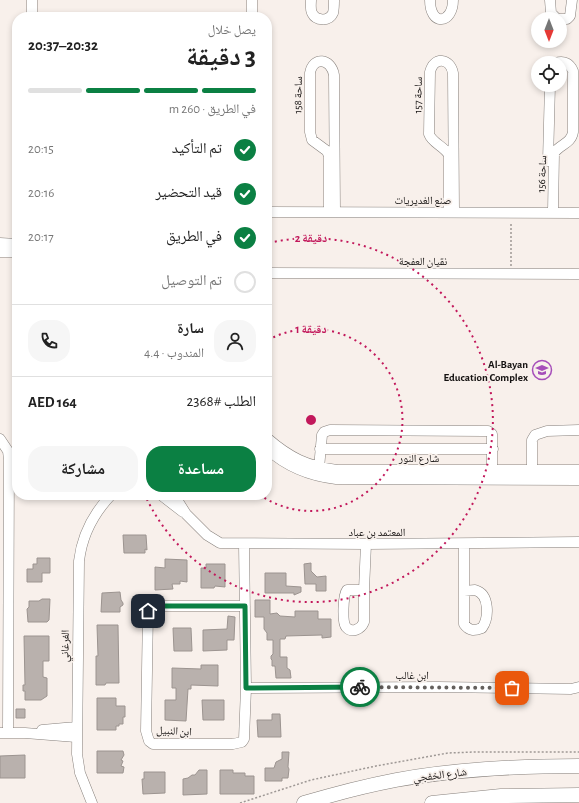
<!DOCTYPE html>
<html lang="ar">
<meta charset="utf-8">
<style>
:root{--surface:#fff;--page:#f6f6f6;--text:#222;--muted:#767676;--line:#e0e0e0;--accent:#0b8043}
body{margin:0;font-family:"Alegreya Sans","Noto Naskh Arabic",sans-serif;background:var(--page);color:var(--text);direction:rtl;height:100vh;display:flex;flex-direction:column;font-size:15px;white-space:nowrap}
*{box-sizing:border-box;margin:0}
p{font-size:13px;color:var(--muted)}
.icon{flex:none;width:22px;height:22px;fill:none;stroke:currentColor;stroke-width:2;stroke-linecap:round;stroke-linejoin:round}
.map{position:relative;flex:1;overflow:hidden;direction:ltr}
.panel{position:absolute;left:12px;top:12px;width:260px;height:488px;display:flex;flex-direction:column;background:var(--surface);border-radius:16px;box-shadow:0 2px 6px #0003;direction:rtl}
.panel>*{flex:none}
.needle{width:26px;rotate:180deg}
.fabs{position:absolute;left:531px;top:12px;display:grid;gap:8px}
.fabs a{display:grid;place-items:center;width:36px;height:36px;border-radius:50%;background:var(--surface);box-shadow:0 2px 6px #0003;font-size:20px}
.pin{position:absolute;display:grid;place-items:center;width:34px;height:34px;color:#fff;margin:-17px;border-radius:8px;box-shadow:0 2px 6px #0006}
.courier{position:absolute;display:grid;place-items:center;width:40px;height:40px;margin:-20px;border:3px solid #0b8043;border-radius:50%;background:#fff;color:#222;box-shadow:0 1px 5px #0007}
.headline em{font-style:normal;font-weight:700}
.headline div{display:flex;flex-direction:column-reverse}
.headline{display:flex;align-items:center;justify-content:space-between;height:68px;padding:0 16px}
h1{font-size:26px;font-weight:700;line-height:30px}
.bar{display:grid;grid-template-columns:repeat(4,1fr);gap:6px 4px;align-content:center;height:48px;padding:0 16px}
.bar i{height:5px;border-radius:3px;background:var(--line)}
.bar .on{background:var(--accent)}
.bar p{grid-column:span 4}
.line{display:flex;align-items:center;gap:10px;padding:0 16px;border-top:1px solid var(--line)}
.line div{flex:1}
.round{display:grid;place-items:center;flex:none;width:42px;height:42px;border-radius:16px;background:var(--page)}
ol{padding:0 16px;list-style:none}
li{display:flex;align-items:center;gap:12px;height:44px}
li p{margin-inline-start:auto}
li .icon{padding:4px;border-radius:50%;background:var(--accent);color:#fff;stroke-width:4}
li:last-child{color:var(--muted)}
li i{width:22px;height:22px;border:2px solid var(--line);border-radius:50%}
.cta{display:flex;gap:8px;margin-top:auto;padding:8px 16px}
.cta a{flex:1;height:46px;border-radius:16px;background:var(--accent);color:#fff;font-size:16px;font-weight:700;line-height:46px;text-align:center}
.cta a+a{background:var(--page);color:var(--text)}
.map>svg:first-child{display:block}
</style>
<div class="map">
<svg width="579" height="803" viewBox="0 0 579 803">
<rect width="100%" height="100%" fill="#f8f0eb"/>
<!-- building -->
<path fill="#b9b1ad" stroke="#9c9490" d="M123,535H146L147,550L145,549V553H124Z
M37,558H50V573H42V582H27V569H33V564H37Z
M165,559L187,560V582L180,581V584H172L173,589L155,590V567L165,568Z
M311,563V571L317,577L326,576V591H316V584H305L304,564Z
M206,564H225V587L215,586L214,588H201V568H206Z
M265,573H286V586L301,587V592L294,595V593H265Z
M120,592L121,600L123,603V605L120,607V612H101L102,593Z
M42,599H50L49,620L47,622H28L27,609L29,607V601H39Z
M255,600H270V614L277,613L280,616L295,617V611H318V619H331V637L322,638V635L286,636L285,639H280V657H287V668L290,670L291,678H276L275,666H272V660L271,659V656L273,654V640H267V633L264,629V617H255Z
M228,616L235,617L234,640H227V650L203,651V630L227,629Z
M97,625H118L119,683H106L105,685H96V656H98Z
M173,628H191L192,651H174Z
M24,636H49V661H43V677L47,678V696L41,700H25V691H23V685H25Z
M201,665H218V686L191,685V689H188L186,721L165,720V700H176V688H172V668L201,669Z
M97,698H116V706H125V717H123V724H119V726H116V730H97Z
M202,700H224V720H203Z
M16,709H25V718H16Z
M272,714H280L281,737H258L257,720H272Z
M97,751H123L124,755L121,760L123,761L121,766L124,767L123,773H97Z
M282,752H289L288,767L289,769L288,778H282V781H265V768H274L276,762L282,759Z
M25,755V778H0V756Z
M199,770H207V794L183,795V779L188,778L192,775H195Z
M220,770H233V773H245V776H254V794H220Z
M144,772H165V793L143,794L142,779H144Z"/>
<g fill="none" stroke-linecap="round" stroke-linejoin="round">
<!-- minor casing -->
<g stroke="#87807c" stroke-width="11">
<path id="minor" d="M252,0V17
M311,0C311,4 310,9 312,13C316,21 329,22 333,13C334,9 334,4 334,0
M430,0C430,27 453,24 453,0
M550,0L551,13L557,19
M32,17V0
M560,19H567L570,16L572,0
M548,161L550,85
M267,212L579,213
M329,212V156L327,151L312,140L310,132V73C313,56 331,58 334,75L335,212
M449,212V155C444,146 432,143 429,134L430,72C434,56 450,58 453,73L454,212
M553,212L554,153C560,144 571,144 573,132V71C570,64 564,60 556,63
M0,243L17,244
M0,252H17
M267,273L579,274
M267,438C290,458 307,466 337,470H579
M0,439L8,451L9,460L8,733
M267,449C287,467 309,476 336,479L579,480
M320,449H493
M319,468L322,435L324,432L330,430L484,431H488L492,434V470
M532,470V440L535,435L547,431L579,430
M161,495L183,512
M174,495L186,514L207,535L220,543L366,544L579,542
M244,544L246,688L244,739L242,742L233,744H153L149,741L146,731L148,611L154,607L158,606H245
M347,590H364V622C361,629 352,634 346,627C342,622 343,595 347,590Z
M364,590L366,544
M475,590C490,594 489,618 482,628C474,631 469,631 464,624V591Z
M464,591V544
M246,688L438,687L571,689L579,687
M42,730L76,727
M0,733H25L76,737
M92,803L80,773L77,754L79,561C82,535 93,514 111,495"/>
</g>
<!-- highway casing -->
<g stroke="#87807c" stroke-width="15">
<path id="highway" d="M304,803C334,794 365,786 396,780C456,769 518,766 579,766
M432,803L501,796L579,795"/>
</g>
<!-- path -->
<path stroke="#9e9895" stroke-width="1.5" stroke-dasharray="2 2" stroke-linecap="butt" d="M511,266V222
M240,803L311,780L376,766L448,753L475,752H579"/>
<!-- minor -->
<use href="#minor" stroke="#fff" stroke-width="10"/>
<!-- highway -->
<use href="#highway" stroke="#fff" stroke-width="14"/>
</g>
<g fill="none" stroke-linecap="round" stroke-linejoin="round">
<!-- done -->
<path stroke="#64605d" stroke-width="4" stroke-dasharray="0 7.2" d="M360,687L512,688"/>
<!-- route -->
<path stroke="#0b8043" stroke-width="5" d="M148,611L154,607L158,606H245L246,688L360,687"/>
</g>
<!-- distance rings -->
<g fill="none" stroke="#c2185b" stroke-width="2" stroke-dasharray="2 4">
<path d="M268 340A91 91 0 1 1 260 495"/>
<path d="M269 243A182 182 0 1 1 145 495"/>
</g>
<!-- icons -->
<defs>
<g id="school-ring" transform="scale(1)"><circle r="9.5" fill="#f8f0eb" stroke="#a64eba" stroke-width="1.5"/><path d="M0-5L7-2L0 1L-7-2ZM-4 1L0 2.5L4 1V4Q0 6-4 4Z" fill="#a64eba"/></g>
</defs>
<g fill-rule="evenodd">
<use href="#school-ring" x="542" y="370"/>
</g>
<g text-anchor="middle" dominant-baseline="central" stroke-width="3.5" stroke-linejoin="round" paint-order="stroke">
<!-- street labels -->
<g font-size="11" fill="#151211" stroke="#f8f0eb">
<text transform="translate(298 95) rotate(-89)">ساحة 158</text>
<text transform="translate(418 95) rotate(-89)">ساحة 157</text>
<text transform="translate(542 174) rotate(-87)">ساحة 156</text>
<text x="423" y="200">صنع الغديريات</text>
<text x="423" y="261">نقيان العفجة</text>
<text x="419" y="458">شارع النور</text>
<text x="377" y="532">المعتمد بن عباد</text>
<text transform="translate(65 646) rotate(-89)">الفرغاني</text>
<text x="412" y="675">ابن غالب</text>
<text transform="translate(174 731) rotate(3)">ابن النبيل</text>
<text transform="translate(440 775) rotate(-7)">شارع الخفجي</text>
</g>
<!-- poi labels -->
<g font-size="11" font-weight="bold" fill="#151211" stroke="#f8f0eb" text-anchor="end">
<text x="528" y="364">Al-Bayan<tspan x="528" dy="13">Education Complex</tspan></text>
</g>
</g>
<circle cx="311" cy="420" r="6" fill="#c2185b" stroke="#f8f0eb" stroke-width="2"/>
<g font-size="12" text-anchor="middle" font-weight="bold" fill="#c2185b" stroke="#f8f0eb" stroke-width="3.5" stroke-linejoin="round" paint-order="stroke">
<text x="311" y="242">2 دقيقة</text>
<text x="311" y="333">1 دقيقة</text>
</g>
</svg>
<div class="fabs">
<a><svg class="needle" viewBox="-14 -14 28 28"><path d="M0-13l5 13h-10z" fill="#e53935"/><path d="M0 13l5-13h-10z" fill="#767676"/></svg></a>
<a><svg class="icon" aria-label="locate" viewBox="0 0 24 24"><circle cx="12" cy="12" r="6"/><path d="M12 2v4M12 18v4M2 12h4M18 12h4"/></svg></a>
</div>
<div class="pin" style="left:512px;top:688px;background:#ea580c"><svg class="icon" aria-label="bag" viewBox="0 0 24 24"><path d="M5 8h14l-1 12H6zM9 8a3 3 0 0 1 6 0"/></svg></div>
<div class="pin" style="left:148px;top:611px;background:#1f2937"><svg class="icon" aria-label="home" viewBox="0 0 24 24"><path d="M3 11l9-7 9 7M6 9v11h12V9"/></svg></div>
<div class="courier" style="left:360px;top:687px"><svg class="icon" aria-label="bike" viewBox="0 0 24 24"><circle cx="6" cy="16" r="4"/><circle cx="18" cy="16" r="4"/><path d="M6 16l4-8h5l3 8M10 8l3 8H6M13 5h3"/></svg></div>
<section class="panel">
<div class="headline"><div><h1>3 دقيقة</h1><p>يصل خلال</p></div><em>20:32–20:37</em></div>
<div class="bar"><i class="on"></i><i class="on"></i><i class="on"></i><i></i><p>في الطريق · 260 m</p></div>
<ol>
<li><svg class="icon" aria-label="check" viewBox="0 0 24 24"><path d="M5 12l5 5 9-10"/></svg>تم التأكيد<p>20:15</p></li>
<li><svg class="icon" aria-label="check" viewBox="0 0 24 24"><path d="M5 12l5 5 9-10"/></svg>قيد التحضير<p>20:16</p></li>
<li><svg class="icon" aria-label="check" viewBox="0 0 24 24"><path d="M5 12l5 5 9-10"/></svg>في الطريق<p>20:17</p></li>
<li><i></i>تم التوصيل</li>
</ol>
<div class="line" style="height:72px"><a class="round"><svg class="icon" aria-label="person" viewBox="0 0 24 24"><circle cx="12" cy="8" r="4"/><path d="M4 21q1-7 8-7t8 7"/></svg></a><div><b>سارة</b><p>المندوب · 4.4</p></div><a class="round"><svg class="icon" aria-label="phone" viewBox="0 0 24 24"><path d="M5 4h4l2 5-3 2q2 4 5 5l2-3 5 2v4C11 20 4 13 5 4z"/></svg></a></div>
<div class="line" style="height:52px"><div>الطلب #2368</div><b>AED 164</b></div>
<div class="cta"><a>مساعدة</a><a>مشاركة</a></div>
</section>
</div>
